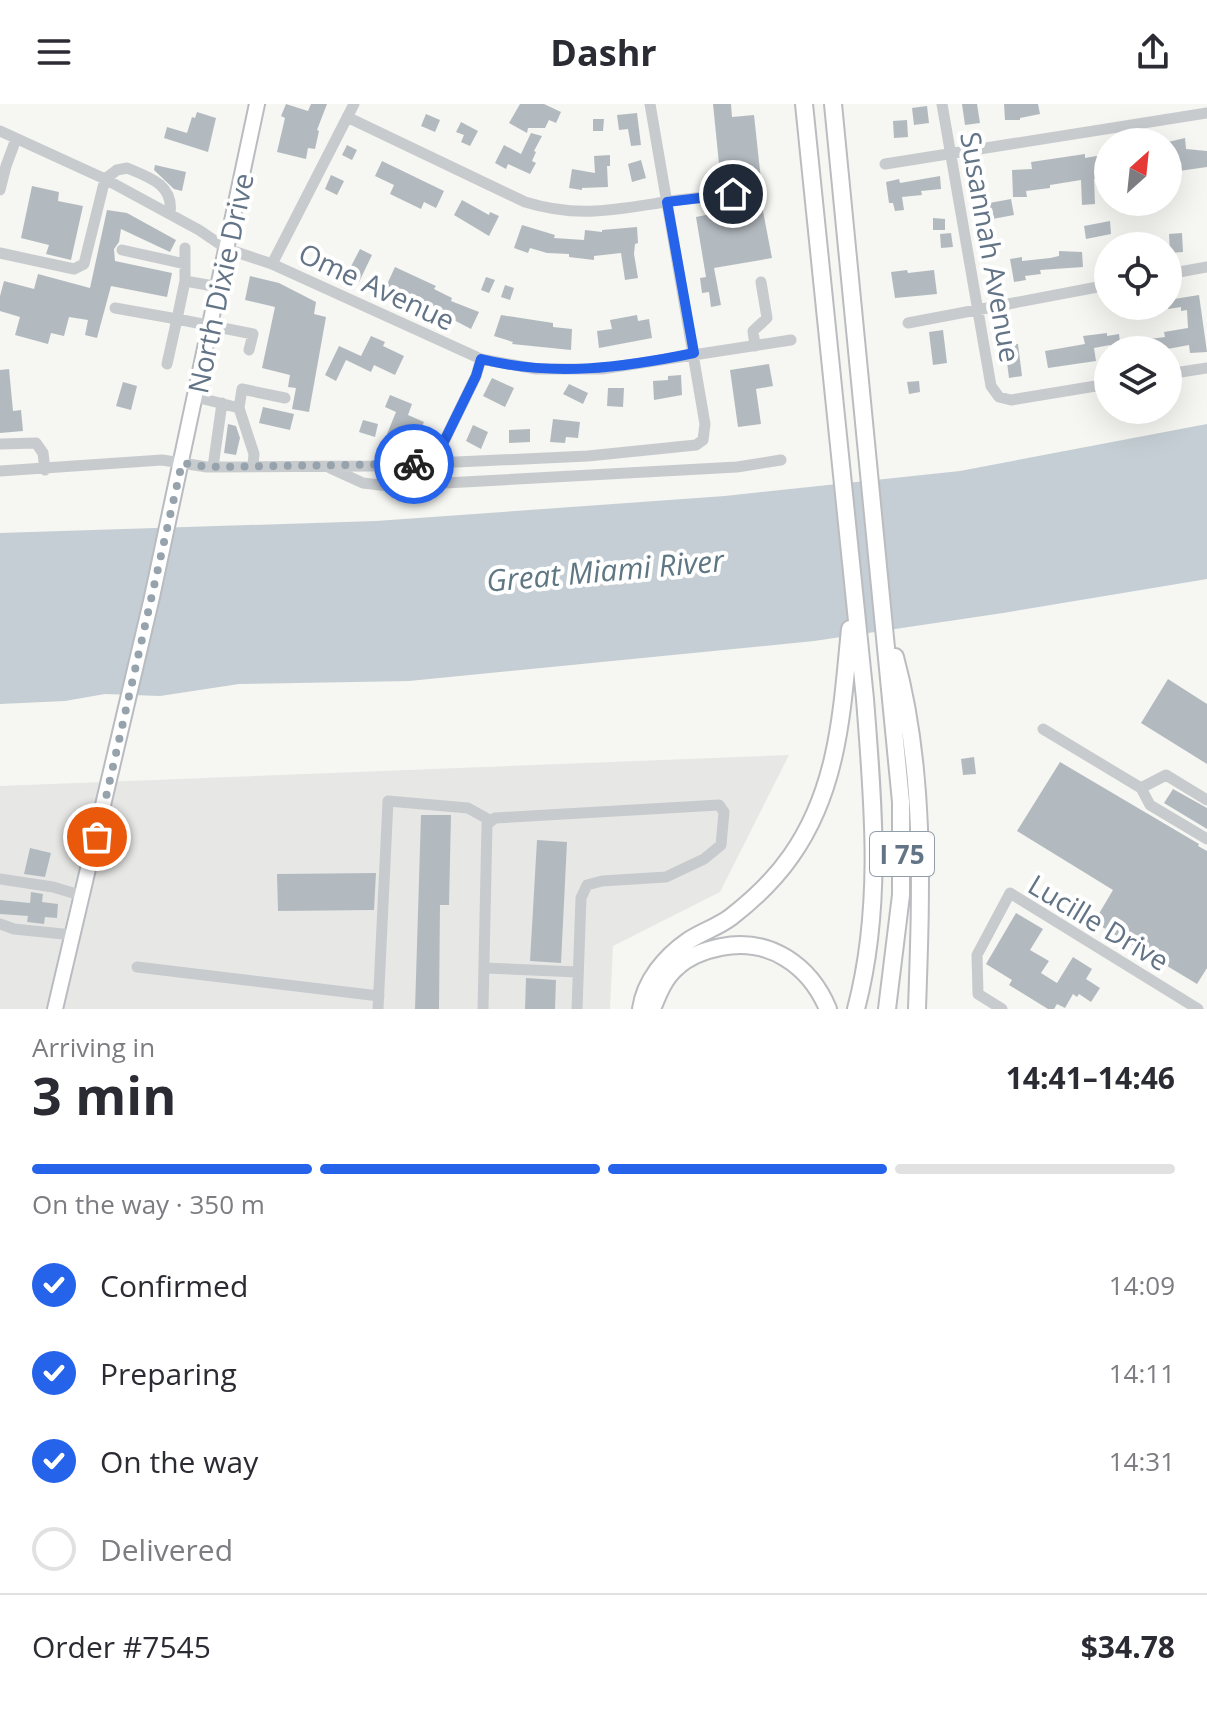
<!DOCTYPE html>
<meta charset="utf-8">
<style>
:root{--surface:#fff;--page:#f2f2f3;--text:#2b2b33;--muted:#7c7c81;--line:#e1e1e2;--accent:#2563eb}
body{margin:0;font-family:"Open Sans",sans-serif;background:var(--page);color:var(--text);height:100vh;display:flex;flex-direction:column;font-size:30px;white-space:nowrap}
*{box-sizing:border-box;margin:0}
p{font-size:26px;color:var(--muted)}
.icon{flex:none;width:44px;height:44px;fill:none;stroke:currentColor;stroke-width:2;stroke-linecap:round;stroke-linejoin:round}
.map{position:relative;height:905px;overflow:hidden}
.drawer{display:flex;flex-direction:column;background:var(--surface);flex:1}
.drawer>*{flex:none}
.needle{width:52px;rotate:27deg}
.tools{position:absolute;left:1094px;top:24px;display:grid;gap:16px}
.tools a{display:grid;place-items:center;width:88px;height:88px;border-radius:50%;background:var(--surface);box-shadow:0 8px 32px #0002;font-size:40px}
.pin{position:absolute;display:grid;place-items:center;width:68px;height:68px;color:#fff;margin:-34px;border:4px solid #fff;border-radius:50%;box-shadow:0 2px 8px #0007}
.courier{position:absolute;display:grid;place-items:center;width:80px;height:80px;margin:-40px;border:6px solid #2563eb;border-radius:50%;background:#fff;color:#222;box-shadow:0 2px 10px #0007}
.summary em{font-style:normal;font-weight:700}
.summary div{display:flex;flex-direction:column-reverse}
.summary{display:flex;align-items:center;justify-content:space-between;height:136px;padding:0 32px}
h1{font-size:52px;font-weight:700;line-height:60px}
.bar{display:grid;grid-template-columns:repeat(4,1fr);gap:12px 8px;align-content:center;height:96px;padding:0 32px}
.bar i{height:10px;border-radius:6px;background:var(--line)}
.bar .active{background:var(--accent)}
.bar p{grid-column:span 4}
.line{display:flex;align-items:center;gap:20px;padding:0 32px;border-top:2px solid var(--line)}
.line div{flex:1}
ol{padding:0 32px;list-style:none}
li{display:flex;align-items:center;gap:24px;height:88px}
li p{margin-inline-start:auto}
li .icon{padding:8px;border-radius:50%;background:var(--accent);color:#fff;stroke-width:4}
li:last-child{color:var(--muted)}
li i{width:44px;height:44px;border:4px solid var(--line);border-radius:50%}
header{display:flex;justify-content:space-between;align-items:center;height:104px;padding:0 32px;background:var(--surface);font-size:36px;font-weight:700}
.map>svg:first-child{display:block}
</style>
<header><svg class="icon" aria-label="menu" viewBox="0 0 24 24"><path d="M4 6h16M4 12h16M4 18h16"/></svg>Dashr<svg class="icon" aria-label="share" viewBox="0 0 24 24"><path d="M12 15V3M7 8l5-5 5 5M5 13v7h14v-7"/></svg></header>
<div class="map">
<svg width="1207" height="905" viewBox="0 0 1207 905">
<rect width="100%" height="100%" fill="#f6f6f2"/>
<!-- built -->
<path fill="#e7e8e6" d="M789,651L720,788L613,842L610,905H0V682Z"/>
<!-- water -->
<path fill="#c5ced4" d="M1207,320V475L1003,509L814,537L409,577L239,580L160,592L105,590L65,597L0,600V429L376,417L725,392L960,367Z"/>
<!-- building -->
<path fill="#b3babf" d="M286,0L308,7L311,0H327L317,26L319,27L315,45L308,44L306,55L277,48L285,14L281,12Z
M520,0H544L561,8L556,19L549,16L545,24H528L527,29L509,19Z
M713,0H731L732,13L754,11L761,76H757L772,154L714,164L721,201L711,203L709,188L702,189L700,174L706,173L696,113L740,104L741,88H746L743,67L720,70Z
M962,0H977L980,19L965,21Z
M1004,0H1038L1040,10L1020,14V16H1005Z
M927,2L929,19L914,21L912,4Z
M197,8L216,14L208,48L164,34L167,23L187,29L192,13L195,14Z
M637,9L641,41L631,42L628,25L619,26L617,11Z
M426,10L440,16L435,28L421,22Z
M593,15H604L603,27H593Z
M907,16L908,33L894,34L893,17Z
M461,18L478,27L470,42L461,38L464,31L456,28Z
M531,29L542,32L534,47L536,48L532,57L536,59L530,70L508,60L506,65L495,59L504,41L521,50Z
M1185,34L1186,45L1207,47V63L1179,67L1178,58L1168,60V38Z
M347,41L357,46L352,56L342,51Z
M1085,50V54L1108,50L1107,72L1094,75L1095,100L1082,101L1081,76L1050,81V84L1026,87L1027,93H1013L1012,66L1032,65L1031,58Z
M610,51V62H607L608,83L582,84V86L569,84L572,65L595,69L594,52Z
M641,56L646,74L632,78L628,60Z
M382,57L444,87L436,104L424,98L421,105L390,90L394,81L375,72Z
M155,61L186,68L182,87L174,85L154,66Z
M331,71L344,77L337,91L325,85Z
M940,72L941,85L921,87L922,91L902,93L904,106L895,107L893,99H889L886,78L899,75L900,79Z
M32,82L59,88L58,97L83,102L71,156L46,150L49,141L21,134Z
M1011,95L1014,111L987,116L988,121L976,122L973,102Z
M462,96L489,111L490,108L499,112L489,132L454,111Z
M107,106L127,109L176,136L170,148L121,125L119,138L114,145L115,157L172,169L167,193L111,182L97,234L85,231L88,216L69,213L64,232L51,229L48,240L15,231L20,213L0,207V192L4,177L34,185L38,170L90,184Z
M933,114L945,115V126H933Z
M1110,117L1111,130L1086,135L1084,122Z
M522,121L555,131L554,134L584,136L585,126L602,128V126L637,123L638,139L635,140L634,150L638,174L625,176L621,149L594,152V156L569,153V150L547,149L530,144L528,149L514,144Z
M951,129L953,143L941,144L940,130Z
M1182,129L1183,148L1170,149L1169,130Z
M360,145L372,151L359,178L346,172Z
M1059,147L1082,148L1083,163L1040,166L1041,170L1025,172L1026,176L1014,178L1010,155L1022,153V157L1050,154L1059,152Z
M395,163L436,182L434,185L452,194L451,197L479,208L471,225L450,214L446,221L383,189Z
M907,166L908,169L934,166L937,190L895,194L891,168Z
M250,172L279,179L316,198L314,210L326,213L309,308L292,305L296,284L288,283L290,271L262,264L275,203L245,196Z
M486,173L495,176L489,189L481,186Z
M505,181L514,184L510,196L501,193Z
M1199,191L1207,248L1190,249L1189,241L1162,246H1110V241L1094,244L1096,257L1048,264L1045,247L1085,240L1083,232L1107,229V232L1119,230L1120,239L1165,233L1164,228L1188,224L1187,206L1181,207V203L1168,205V196Z
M501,211L553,219V223L572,225L571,246L512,240L513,238L494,232Z
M637,211L638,217L649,215L652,234L599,244L597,227L612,225L610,216Z
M1005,212L1008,228L996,230L994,214Z
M943,226L947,259L933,261L929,228Z
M371,232L385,238L383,242L404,252L395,271L374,261L371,268L346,256L336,277L325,271L339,242L361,252Z
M1018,240L1022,272L1009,274L1005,242Z
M769,260L773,282L756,285L761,320L738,323L730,266Z
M9,265L13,307L21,306L23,327L0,329V266Z
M681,271L682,291L654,296L653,277L668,276V272Z
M492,274L514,284L505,303L483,292Z
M919,277L920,288L909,290L907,278Z
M123,278L137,282L131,306L116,302Z
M569,280L588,289L583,300L563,290Z
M608,284H624L623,303L607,302Z
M390,291L412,300L408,311L424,318L415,337L400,331L399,334L387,330L396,308L385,303Z
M263,303L294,310L290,326L259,319Z
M553,315L580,318L578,334L566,333L565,339L550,338Z
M363,316L378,320L375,333L359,328Z
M228,320L236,322L240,334L236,351L224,349Z
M473,321L488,328L481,345L466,337Z
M530,325V338L509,339V326Z
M1168,575L1207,600V660L1141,619Z
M974,653L976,670L963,671L961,655Z
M1060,658L1199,740L1198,742L1207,747V864L1197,880L1094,818L1113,786L1017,727Z
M1173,685L1207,704V725L1164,699Z
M421,711H451L449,801H440L439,905H415Z
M537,736L567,738L561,859L530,857Z
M30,744L51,749L45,773L24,770Z
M376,769L374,806L278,807L277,770Z
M31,788L43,790L42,798L58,800L57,814L45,813L44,820L27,818L28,812L0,810V796L30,799Z
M1016,809L1043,825L1030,846L1049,857L1041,869L1057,879L1073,853L1092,865L1086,875L1100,884L1091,898L1079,890L1077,893L1073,890L1065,904L1057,900L1054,905H1048L1009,881L1012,876L986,860Z
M526,874L556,876L555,905H525Z"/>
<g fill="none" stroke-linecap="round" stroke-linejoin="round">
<!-- major casing -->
<g stroke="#b8bcc0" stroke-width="18">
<path id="major" d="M55,905L152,493L257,0"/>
</g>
<!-- highway casing -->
<g stroke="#babcbf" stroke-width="20">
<path id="highway" d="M804,0L865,595C873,698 883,803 856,905
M833,0L901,698V791L887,905
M895,553C926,667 921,788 917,905
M641,905C645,877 665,853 688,837C701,828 718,823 731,813C753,796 775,775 791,752C839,684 842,605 850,525
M652,905C658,890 664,874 677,863C689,852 706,846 721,843C770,833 810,862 828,905"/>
</g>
<!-- minor -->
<path stroke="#c8cbce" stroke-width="11" d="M942,0L991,282L999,293L1011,296L1108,280
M347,13L525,98C577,114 613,106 665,98C688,94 710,93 733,90
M0,27L105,75L199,126L227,145L272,160L481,255L536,265H602L791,236
M885,60L1207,9
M0,86L6,62L16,35
M122,146L185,160V177
M0,149L74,165L84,160L105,75L117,66L127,64C149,73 174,81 170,109
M185,160V144
M272,160L354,0
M1168,170L1207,163
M219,183L185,177L177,215L253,230L249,246
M115,204L177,215L167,260
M908,219L1108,181
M755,242L753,227L767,214L761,178
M1168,270L1207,264
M196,293L239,304L242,285L285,294
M239,304L254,350L253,361
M0,340L36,339L43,349L45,366
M433,360L476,272L481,255
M213,363L222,299
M330,364L363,379L389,382L737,363L781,356
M0,367L162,356L207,363L371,362L588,352L696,341L703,336L705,320L650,0
M1043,625L1141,684
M1207,696L1166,671L1141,684L1150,701L1207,735
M0,775L53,783L83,792
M0,820L14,825L73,831
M137,863L379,892
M484,864L578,868
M378,905L388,697L468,704L491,717
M483,905L487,720L495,714L719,701L724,708L721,741L704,755L666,773L602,777L587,781L581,794L577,905
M1002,905L978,890L977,851L1010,789L1198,905"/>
<!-- major -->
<use href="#major" stroke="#fff" stroke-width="14"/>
<!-- highway -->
<use href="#highway" stroke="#fff" stroke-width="16"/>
</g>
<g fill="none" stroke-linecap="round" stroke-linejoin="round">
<!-- done -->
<path stroke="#96a2ac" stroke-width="8" stroke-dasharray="0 14.4" d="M97,733L182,359L207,363L414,360"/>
<!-- route -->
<path stroke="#2563eb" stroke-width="10" d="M414,360H433L476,272L481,255C553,273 622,264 694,249L667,98L733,90"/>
</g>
<g text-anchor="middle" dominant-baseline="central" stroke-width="8" stroke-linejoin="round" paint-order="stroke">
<!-- shield labels -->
<rect fill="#fff" stroke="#929eaa" stroke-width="2" x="870" y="728" width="64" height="44" rx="6"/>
<g font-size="26" font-weight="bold" fill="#637486">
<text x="902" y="750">I 75</text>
</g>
<!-- street labels -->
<g font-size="28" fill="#637486" stroke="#fff">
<text transform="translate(991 143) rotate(80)">Susannah Avenue</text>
<text transform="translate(220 179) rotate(-78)">North Dixie Drive</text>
<text transform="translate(377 182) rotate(25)">Ome Avenue</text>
<text transform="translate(1099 818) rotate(31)">Lucille Drive</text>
</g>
<!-- water labels -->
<g font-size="30" font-style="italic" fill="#5f7783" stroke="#fff">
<text transform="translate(605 466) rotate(-5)">Great Miami River</text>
</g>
</g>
</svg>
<div class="tools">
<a><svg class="needle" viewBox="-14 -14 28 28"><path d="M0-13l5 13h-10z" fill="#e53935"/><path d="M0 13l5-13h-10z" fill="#7c7c81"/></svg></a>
<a><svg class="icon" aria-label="locate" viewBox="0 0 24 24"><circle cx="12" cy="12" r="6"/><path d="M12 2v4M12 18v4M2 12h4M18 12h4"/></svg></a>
<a><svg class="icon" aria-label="layers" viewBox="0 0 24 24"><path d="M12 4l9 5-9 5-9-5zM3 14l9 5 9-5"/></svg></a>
</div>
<div class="pin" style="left:97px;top:733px;background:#ea580c"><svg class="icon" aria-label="bag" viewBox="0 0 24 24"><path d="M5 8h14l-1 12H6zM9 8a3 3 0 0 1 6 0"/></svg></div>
<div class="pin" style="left:733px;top:90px;background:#1f2937"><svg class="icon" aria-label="home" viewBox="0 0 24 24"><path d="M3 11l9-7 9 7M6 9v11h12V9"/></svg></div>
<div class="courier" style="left:414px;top:360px"><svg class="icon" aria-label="bike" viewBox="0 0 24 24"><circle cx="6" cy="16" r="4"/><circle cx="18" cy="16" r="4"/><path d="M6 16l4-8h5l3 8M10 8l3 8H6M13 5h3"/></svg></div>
</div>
<section class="drawer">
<div class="summary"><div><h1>3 min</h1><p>Arriving in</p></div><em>14:41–14:46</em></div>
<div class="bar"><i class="active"></i><i class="active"></i><i class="active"></i><i></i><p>On the way · 350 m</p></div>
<ol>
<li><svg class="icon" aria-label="check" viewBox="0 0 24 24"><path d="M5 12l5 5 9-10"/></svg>Confirmed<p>14:09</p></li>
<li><svg class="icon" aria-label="check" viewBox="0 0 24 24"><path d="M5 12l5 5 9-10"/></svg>Preparing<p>14:11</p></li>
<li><svg class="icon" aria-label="check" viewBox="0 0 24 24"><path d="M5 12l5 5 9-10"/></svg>On the way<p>14:31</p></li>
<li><i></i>Delivered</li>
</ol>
<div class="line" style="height:104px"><div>Order #7545</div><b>$34.78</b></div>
</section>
